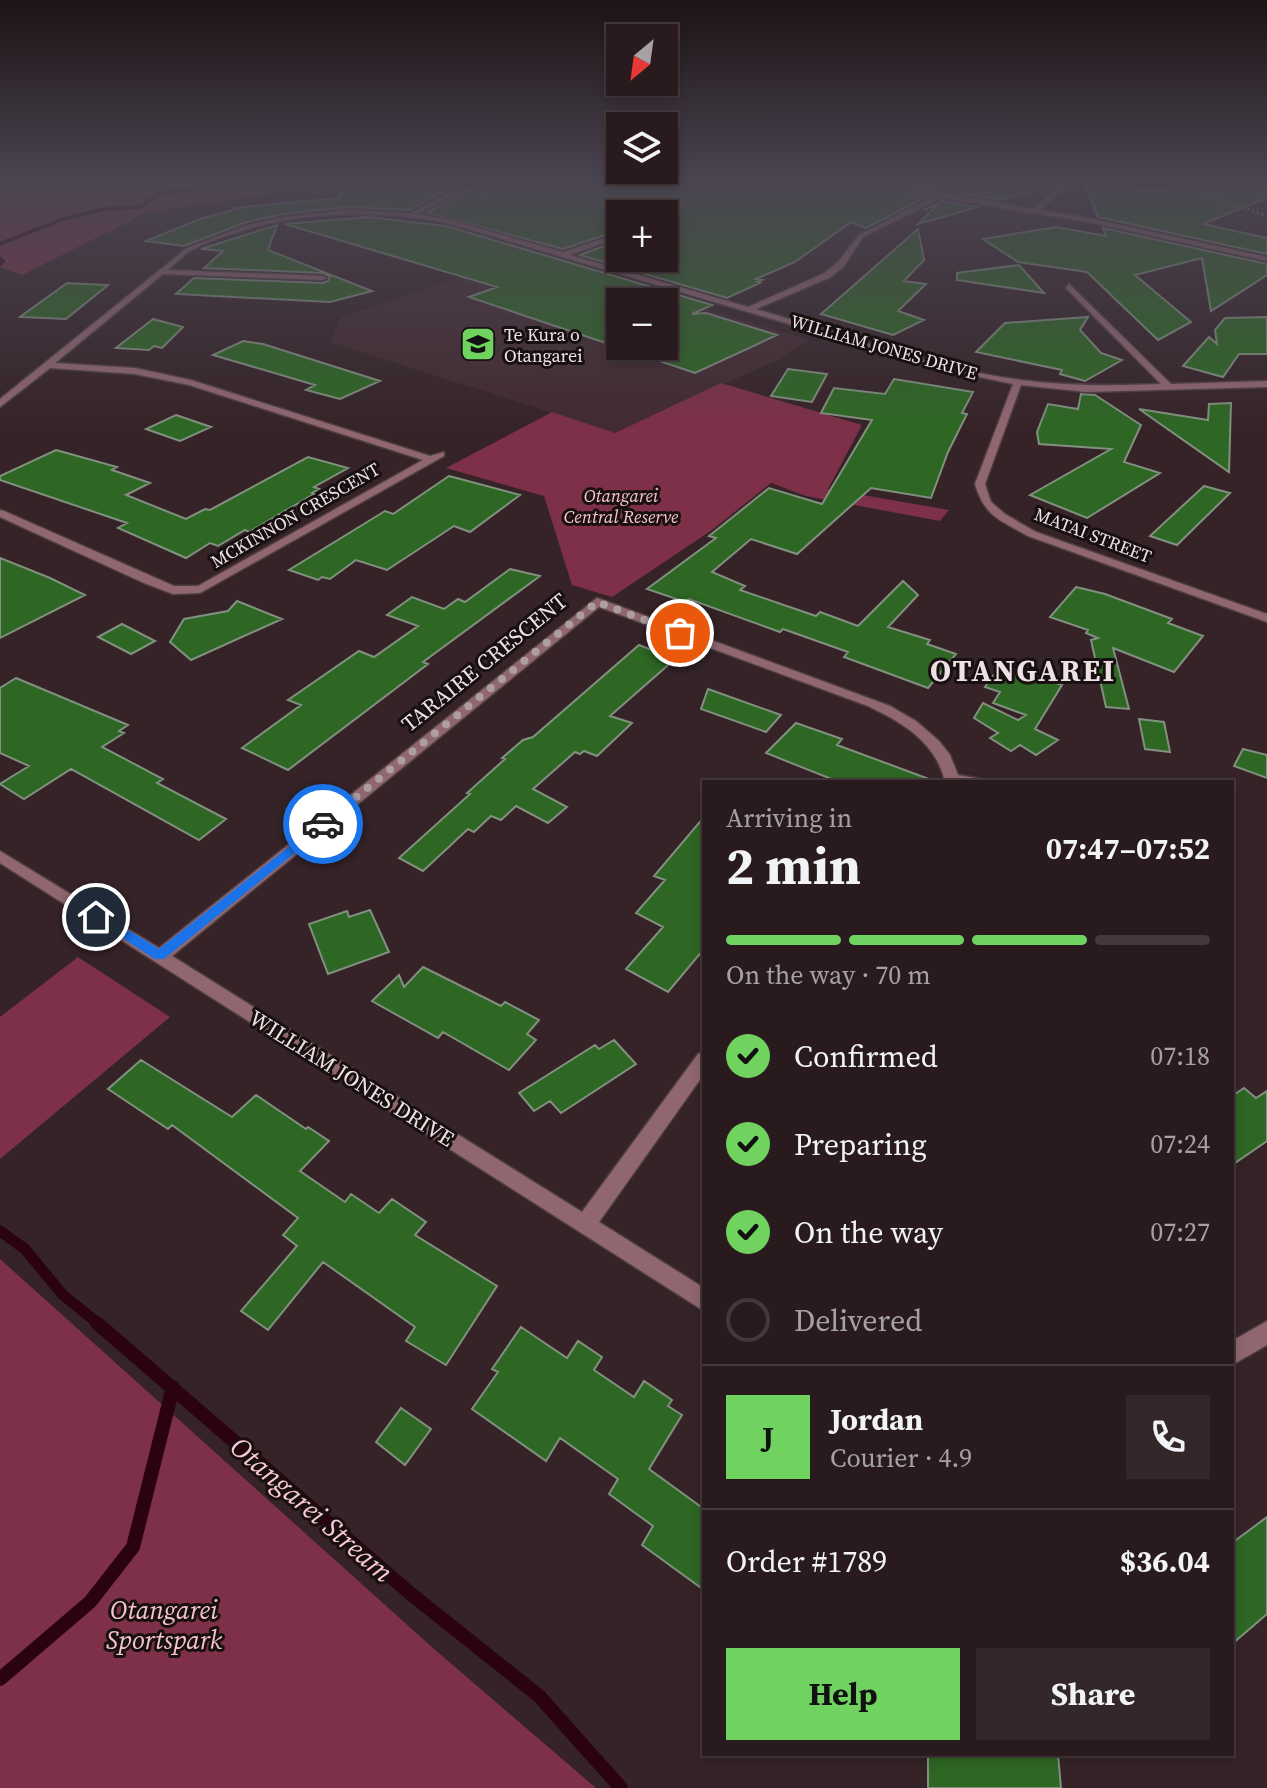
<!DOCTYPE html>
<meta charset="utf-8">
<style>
:root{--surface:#281a1d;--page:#34272a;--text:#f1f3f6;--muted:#a5a1a4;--line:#44383b;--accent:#70d35f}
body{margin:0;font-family:"Source Serif 4",serif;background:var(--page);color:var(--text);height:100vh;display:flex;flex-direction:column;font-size:30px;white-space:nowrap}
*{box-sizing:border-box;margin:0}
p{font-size:26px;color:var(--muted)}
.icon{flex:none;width:44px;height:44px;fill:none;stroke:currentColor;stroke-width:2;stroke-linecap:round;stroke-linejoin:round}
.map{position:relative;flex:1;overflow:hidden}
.side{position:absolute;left:702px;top:780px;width:532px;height:976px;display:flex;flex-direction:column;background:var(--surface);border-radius:0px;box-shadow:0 4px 12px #0003,0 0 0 2px var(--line)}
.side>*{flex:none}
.needle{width:52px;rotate:209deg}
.buttons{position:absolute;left:606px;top:24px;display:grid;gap:16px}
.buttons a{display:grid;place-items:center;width:72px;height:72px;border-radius:0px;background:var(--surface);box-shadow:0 4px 12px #0003,0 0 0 2px var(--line);font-size:40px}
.pin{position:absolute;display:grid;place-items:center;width:68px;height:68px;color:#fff;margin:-34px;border:4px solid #fff;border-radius:50%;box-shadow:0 2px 8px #0007}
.courier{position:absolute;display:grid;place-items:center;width:80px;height:80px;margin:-40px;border:6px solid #1a73e8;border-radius:50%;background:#fff;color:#222;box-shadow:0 2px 10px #0007}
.head em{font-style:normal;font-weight:700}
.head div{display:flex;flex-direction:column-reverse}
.head{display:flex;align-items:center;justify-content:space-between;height:136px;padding:0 24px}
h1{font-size:52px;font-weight:700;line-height:60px}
.bar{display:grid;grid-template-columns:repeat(4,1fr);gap:12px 8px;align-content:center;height:96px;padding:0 24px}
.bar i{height:10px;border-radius:6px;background:var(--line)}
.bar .active{background:var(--accent)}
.bar p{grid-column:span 4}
.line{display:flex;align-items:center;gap:20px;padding:0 24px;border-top:2px solid var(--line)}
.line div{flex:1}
.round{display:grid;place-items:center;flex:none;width:84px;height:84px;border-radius:0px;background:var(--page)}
ol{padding:0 24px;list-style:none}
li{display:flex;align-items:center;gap:24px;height:88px}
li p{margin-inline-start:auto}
li .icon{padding:8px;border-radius:50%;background:var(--accent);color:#111;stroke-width:4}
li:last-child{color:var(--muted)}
li i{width:44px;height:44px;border:4px solid var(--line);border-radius:50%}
.action{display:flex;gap:16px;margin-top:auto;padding:16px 24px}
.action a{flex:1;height:92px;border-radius:0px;background:var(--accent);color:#111;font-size:32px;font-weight:700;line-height:92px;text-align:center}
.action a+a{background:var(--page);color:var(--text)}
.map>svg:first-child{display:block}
</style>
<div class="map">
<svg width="1267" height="1788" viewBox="0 0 1267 1788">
<rect width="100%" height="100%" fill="#352327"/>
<!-- built -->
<path fill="#422a30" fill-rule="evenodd" d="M526,255L809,340L778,360L615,433L330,342L341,318ZM620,302H664V346H620Z"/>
<!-- green -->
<path fill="#7d3048" d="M0,181H361L148,212L22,275L0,267Z
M721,383L862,425L828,489L949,510L940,521L806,496L771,483L712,530L612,597L572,585L544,496L446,468L552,412L615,433Z
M78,957L170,1017L0,1159V1017Z
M0,1259L433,1648L596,1788H0Z"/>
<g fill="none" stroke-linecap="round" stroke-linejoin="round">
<!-- stream-far2 -->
<path stroke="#2b0211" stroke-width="4" d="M0,244L63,219L105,209L141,207L159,193L216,187L238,181
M0,259L3,261L0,264"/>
<!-- stream-far1 -->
<path stroke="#2b0211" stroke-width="11" d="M0,1231L25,1249L62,1294L100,1325"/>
<!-- stream -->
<path stroke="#2b0211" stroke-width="14" d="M97,1323L411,1594L539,1696L621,1788
M0,1679L90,1602L133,1547L173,1387"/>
</g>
<!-- building -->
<path fill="#2d6723" stroke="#829080" stroke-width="2" fill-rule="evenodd" d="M347,181H434L453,186L410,210L349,207L283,214L247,222L184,246L146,241L200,219L237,209L233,208L339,198Z
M567,181H785L796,189L837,181H876L878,184L926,197L866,228L851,222L795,262L756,279L762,280L757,282L760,283L727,298L580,255L620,240V258H664V224L675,218L671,211L620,214V230L563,249L427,213L465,190L486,193L499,183L557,188Z
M894,181H1046L1047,187L1001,200Z
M1175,181H1267V198L1203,224L1267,238V254L1098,217L1084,183L1110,182L1120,189L1174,190Z
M941,201L978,207L918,224L938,204L924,210Z
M368,217L446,226L712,305L692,314L706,313L777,335L695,373L469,297L497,287L285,224ZM620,302H664V346H620Z
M277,225L268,250L372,291L330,302L176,294L194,278L323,283L328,281L330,277L323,273L204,268L223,251L201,249Z
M1056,227L1106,236L1103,228L1267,264V275L1211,311L1202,258L1135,275L1191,322L1158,340L1087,272L1018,262L983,239Z
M918,229L924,260L904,281L926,284L898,311L924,320L893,335L821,314Z
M1019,265L1044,293L957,280V273Z
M67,283L108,285L66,319L20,317Z
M1088,317L1080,330L1101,353L1122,360L1085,381L1060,374L1062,370L976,352L1005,323Z
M1267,317V354H1239L1223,377L1183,366L1209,337L1217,344L1215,330L1225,318Z
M153,319L183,327L162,348L154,346L149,350L116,348Z
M243,341L263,344L380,381L340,399L306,390L315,385L213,355Z
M788,369L827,374L812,402L771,396Z
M894,379L973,392L962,413L967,414L948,452L931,498L871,488L797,554L751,539L712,572L745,586L740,590L816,616L820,612L858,626L903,581L918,595L888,627L930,640L927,644L956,654L928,688L844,657L848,652L783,629L780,632L689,599L685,602L647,589L716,538L709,536L769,488L822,504L872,420L821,413L834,388L885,394Z
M1081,394L1095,395L1141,425L1124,462L1160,473L1087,518L1030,495L1111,449L1039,444L1037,432L1048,404L1078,409Z
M1231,403L1229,472L1139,409L1208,420L1209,404Z
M176,415L211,427L180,441L146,429Z
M56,450L117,467L112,470L150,483L126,495L186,519L205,509L210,510L308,457L348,468L314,487L319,489L312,493L314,494L249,532L245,530L218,546L210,543L186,558L118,528L127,523L0,480V476Z
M449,476L520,495L470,532L454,526L387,570L356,560L330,579L322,577L318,580L289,570L385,511L393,514Z
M1204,486L1230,493L1177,545L1150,536Z
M0,558L50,578L85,595L0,638Z
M510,569L540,576L423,662L428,664L288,770L242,748L301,705L288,700L359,651L374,657L418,626L387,615L412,597L444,609L458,599L465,602Z
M1076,587L1105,594L1172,619L1168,623L1203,636L1174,672L1113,648L1129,709L1106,707L1091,640L1098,638L1086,633L1088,630L1050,617Z
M237,601L282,619L191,660L170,642L184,619L228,611Z
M122,624L155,641L131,654L98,637Z
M639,645L675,659L610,716L632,723L597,756L584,751L580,754L575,752L533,789L567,807L548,823L516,806L501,820L491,816L474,832L468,829L423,871L399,858L470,794L467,793L505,759L502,758L523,740L533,737Z
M1001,665L1062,685L1035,729L1058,740L1036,755L1020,745L1011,751L990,738L998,733L974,718L983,703L1018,720L1026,715L993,703L1000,692L985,687Z
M16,678L128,725L119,731L124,733L102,747L163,779L157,783L226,819L199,840L71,769L24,799L0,784L29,766L0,753V688Z
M708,689L781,715L766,732L701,709Z
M1139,719L1164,722L1170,752L1145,749Z
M796,723L842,739L837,745L929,779V782H839L766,753Z
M1243,749L1267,755V778L1234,766Z
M704,817V949L668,992L626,969L663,927L636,913L665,880L654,876Z
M370,910L389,952L328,974L309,924L347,911L349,917Z
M423,967L501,1006L505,1002L539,1020L527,1034L536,1040L509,1070L443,1032L438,1038L372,1001L399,975L404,987Z
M614,1040L636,1064L561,1113L550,1101L534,1111L519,1093L595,1045L599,1049Z
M141,1060L232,1117L256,1095L306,1129L308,1127L329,1141L300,1171L345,1202L351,1194L379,1213L392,1199L426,1222L415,1235L497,1286L446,1365L406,1341L415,1327L323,1262L268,1330L241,1311L297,1246L283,1235L298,1218L172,1125L168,1129L108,1089Z
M1244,1088L1256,1098L1267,1091V1141L1232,1165V1096Z
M521,1327L567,1358L578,1341L602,1357L594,1370L634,1397L644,1381L672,1400L668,1406L682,1415L649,1469L704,1509V1590L642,1545L653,1526L609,1494L618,1479L560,1438L546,1461L472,1409L498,1372L492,1369Z
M401,1408L431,1429L405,1465L376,1442Z
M1267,1517V1614L1232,1644V1543Z
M928,1754H1058L1061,1788H928Z"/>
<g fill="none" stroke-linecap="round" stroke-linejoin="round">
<!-- minor casing -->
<g stroke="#4f3e41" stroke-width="3">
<path id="minor" d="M879,181L1033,209L1058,188L1053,181H1059L1064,188L1040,210L1088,218L1267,257V261L1088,222L941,198L863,237L844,266L831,277L756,309C843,335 931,368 1021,380C1068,386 1114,386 1161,384L1066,288L1069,284L1171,384L1267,381V387L1086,392L1021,385L985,484L991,502L1005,514L1036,532L1267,614V622L1028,536C1000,520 985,517 975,484L1013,384L941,369L447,223C377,210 306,210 238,232C223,237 206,242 192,250C183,255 175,264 168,270L323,276L327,278L323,280L163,274L55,363L135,368L191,380L430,456L444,452V456L200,593L173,594L144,583L0,517V510L4,511L174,586H198L423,460L189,385L135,374L50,368L0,407V399L187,248L248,225L283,217L349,210L411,213L460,186L462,189L419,214L450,220L563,252L620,233V237L570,255L748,307L825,273L838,262L859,235L934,196Z
M670,214L672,217L664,221V216Z
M597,598L890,706L916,721L939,741L950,755L958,775L981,779L983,782H945C936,742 903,723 868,706L599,607L172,956L582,1212L698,1054L704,1051V1074L599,1222L704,1288V1311L0,863V851L159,948Z
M1267,1321V1345L1232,1365V1341Z"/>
</g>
<!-- minor -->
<use href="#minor" fill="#906771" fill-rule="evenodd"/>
<!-- rail -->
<path stroke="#a7999c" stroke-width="3" stroke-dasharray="2 3" stroke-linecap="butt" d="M1167,181L1267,216"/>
</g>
<!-- sky -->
<linearGradient id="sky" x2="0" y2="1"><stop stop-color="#1d1315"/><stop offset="0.42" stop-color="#4b4552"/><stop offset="1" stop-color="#4b4552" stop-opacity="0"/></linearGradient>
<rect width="1267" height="431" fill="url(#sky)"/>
<!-- route -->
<path fill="#1a73e8" d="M323,820L327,821V827L164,959H155L89,917L91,913H101L159,949Z"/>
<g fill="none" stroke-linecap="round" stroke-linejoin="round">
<!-- done -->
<path stroke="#ad9ea1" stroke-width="8" stroke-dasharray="0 14.4" d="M323,824L597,602L680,633"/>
</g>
<!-- icons -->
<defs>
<g id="school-square" transform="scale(1.8)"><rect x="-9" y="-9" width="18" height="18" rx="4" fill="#70d35f" stroke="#170f10"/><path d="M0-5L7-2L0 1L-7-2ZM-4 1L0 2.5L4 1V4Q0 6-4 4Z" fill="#111"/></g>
</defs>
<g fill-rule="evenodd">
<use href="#school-square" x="478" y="344"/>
</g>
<g text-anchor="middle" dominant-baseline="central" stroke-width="6" stroke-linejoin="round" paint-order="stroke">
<!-- far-poi labels -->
<g font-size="18" fill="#ede1e3" stroke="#170f10" text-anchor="start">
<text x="504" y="334">Te Kura o<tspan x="504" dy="21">Otangarei</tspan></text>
</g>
<!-- far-street labels -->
<g font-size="18" fill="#ede1e3" stroke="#170f10">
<text transform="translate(884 347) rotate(16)">WILLIAM JONES DRIVE</text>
<text transform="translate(295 515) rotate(-30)">MCKINNON CRESCENT</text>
<text transform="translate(1093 535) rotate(21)">MATAI STREET</text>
</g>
<!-- far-park labels -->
<g font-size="18" font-style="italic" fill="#f6c3ce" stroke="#170f10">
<text x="621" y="495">Otangarei<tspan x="621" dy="21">Central Reserve</tspan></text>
</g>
<!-- street labels -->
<g font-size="22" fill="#ede1e3" stroke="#170f10">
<text transform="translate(484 662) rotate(-39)">TARAIRE CRESCENT</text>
<text transform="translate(352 1078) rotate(32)">WILLIAM JONES DRIVE</text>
</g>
<!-- near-park labels -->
<g font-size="26" font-style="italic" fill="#f6c3ce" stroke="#170f10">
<text x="164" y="1610">Otangarei<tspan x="164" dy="30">Sportspark</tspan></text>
</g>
<!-- near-water labels -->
<g font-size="28" font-style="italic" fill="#fbc9d4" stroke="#170f10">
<text transform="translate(312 1509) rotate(41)">Otangarei Stream</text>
</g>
<!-- district labels -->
<g font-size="30" font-weight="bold" letter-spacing="2" fill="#ede1e3" stroke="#170f10">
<text x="1023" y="670">OTANGAREI</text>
</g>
</g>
</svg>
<div class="buttons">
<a><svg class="needle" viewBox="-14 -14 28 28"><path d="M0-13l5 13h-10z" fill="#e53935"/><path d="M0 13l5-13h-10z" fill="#a5a1a4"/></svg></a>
<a><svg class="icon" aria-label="layers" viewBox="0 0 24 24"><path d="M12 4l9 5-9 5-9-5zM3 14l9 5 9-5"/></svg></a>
<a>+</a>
<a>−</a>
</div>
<div class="pin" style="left:680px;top:633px;background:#ea580c"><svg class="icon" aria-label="bag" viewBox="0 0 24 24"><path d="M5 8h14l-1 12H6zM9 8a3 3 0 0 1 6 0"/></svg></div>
<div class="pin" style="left:96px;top:917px;background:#1f2937"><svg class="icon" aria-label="home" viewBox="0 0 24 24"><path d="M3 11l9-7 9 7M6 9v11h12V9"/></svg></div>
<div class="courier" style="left:323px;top:824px"><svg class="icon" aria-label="car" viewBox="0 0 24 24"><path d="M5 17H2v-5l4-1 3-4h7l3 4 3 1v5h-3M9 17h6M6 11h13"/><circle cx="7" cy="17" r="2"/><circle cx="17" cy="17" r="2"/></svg></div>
<section class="side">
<div class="head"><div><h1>2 min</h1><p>Arriving in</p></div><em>07:47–07:52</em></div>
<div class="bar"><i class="active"></i><i class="active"></i><i class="active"></i><i></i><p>On the way · 70 m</p></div>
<ol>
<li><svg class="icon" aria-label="check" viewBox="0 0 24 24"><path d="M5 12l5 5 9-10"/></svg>Confirmed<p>07:18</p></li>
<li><svg class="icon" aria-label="check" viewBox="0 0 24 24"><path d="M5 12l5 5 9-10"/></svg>Preparing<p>07:24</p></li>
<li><svg class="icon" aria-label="check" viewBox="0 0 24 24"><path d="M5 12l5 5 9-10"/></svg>On the way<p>07:27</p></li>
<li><i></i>Delivered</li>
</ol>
<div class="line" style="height:144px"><b class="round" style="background:var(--accent);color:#111">J</b><div><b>Jordan</b><p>Courier · 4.9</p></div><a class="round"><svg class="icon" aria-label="phone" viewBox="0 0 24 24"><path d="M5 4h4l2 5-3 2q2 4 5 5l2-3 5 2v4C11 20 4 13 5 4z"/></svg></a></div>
<div class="line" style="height:104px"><div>Order #1789</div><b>$36.04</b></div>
<div class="action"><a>Help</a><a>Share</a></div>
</section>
</div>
